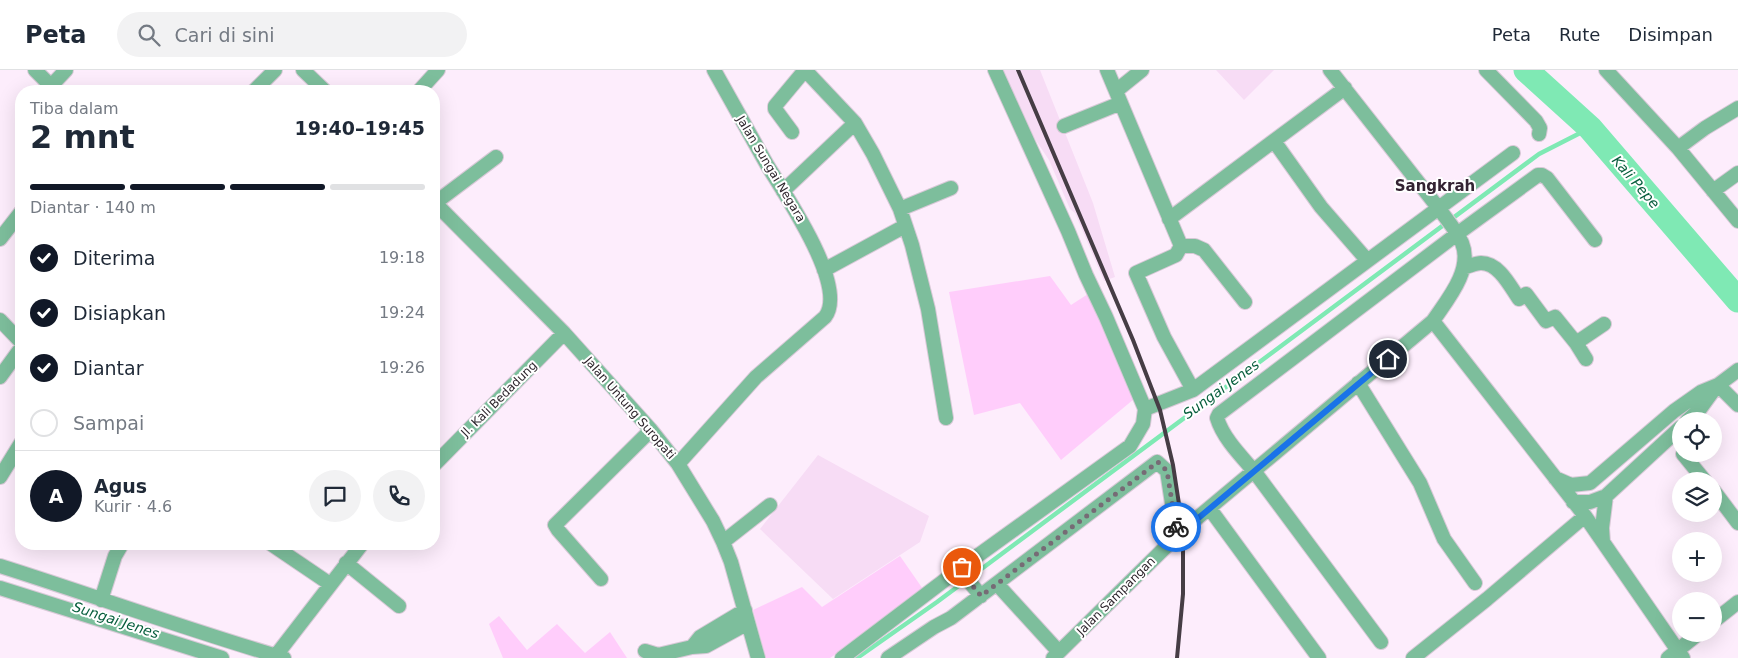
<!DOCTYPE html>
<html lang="id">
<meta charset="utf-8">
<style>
:root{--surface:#fff;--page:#f2f2f3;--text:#1f2937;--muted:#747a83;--line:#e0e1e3;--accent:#111827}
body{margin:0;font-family:"DejaVu Sans",sans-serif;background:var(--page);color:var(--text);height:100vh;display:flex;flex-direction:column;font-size:19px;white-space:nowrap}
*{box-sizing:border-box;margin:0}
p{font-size:16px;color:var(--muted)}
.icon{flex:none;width:28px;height:28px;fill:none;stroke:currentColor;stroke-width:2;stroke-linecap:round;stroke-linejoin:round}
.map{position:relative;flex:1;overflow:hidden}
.drawer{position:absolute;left:15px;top:15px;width:425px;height:465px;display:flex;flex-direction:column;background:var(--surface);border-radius:20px;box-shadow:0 5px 20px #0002}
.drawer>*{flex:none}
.tools{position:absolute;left:1672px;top:342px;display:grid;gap:10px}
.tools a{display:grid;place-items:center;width:50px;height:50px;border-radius:50%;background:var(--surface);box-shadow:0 5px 20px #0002;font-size:25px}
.pin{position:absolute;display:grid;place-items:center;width:42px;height:42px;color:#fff;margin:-21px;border:2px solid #fff;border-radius:50%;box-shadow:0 1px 5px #0007}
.courier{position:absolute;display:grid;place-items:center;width:50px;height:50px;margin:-25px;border:4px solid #1a73e8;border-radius:50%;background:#fff;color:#222;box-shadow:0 1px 6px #0007}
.overview em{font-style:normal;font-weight:800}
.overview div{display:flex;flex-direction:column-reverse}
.overview{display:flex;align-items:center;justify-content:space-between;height:85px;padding:0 15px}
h1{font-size:32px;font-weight:800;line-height:38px}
.bar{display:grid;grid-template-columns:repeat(4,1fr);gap:8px 5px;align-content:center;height:60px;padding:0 15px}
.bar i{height:6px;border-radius:4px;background:var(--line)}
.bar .current{background:var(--accent)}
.bar p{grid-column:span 4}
.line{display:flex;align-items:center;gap:12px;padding:0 15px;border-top:1px solid var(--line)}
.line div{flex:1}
.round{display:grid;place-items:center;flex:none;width:52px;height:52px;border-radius:26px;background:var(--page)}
ol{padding:0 15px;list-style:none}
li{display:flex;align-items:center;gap:15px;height:55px}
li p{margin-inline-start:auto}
li .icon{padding:5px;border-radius:50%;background:var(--accent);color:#fff;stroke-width:4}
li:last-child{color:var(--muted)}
li i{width:28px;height:28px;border:2px solid var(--line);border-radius:50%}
header{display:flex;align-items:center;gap:30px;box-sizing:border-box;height:70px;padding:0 25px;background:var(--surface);border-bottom:1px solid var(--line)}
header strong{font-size:24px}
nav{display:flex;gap:28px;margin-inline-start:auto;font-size:18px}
.search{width:350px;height:45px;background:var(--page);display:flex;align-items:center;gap:12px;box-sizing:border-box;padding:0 18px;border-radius:28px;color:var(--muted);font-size:19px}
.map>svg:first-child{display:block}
</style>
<header>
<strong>Peta</strong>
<div class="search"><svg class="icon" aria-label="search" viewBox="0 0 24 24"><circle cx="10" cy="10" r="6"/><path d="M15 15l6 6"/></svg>Cari di sini</div>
<nav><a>Peta</a><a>Rute</a><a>Disimpan</a></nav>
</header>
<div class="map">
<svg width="1738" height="588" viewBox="0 0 1738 588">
<rect width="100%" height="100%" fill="#fdedfc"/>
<!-- built -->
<path fill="#f7dcf5" d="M1002,0H1040L1093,133L1115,207L1104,211L1075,143L1070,139L1049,90L1023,51Z
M1216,0H1274L1244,30Z
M818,385L929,446L920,472L833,529L760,459Z"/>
<!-- green -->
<path fill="#ffcdfb" d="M1050,206L1071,235L1088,224L1134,329L1061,390L1020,333L974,345L949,222Z
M900,486L925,522L830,588H766L753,540L802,517L822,537Z
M499,546L527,580L557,554L585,583L610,562L627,588H503L489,554Z"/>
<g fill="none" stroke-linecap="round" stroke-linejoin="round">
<!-- stream -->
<path stroke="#7fe9b4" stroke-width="4.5" d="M857,588L937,532L1539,84L1590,58"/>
<!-- river -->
<path stroke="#7fe9b4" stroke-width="25" d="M1526,0L1590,58L1738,230"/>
<!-- minor casing -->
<g stroke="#d8c9d7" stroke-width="16">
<path id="minor" d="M35,0L56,21
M303,0L325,21
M995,0L1068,161L1086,205L1106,247L1145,339L1193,320L1513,83
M1107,0L1181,176
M1486,0L1536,51L1540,58L1539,64
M1606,0L1678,78L1738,151
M51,16L66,0
M254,21L275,0
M419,21L438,0
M1116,21L1142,0
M1064,56L1121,33
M792,62L775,39V36L805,0L855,53L873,84L900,139L912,175L928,239L946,348
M1274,71L1321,137L1367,190
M1678,78L1705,58L1738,38
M783,121L855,53
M1713,121L1738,103
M434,132L564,263L651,360L678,394L713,451L723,472L731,492L758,588
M435,133L496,87
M900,139L951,118
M1169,149L1345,18
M0,169L21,142
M1181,176L1176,185L1136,203L1164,267L1193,320
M1181,176H1195L1204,180L1245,232
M1465,197C1470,196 1476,193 1481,193C1499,193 1510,216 1519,229L1526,224L1546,251L1555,247L1576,273L1586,289
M824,200L905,156
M0,250L21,272
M1433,251L1585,446L1683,588
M1576,273L1604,254
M0,307L21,278
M1358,313L1420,413L1444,469L1475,513
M1718,315L1738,335
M1687,351L1700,339L1716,317
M1683,384L1705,411
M678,394L756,307L825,247C849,216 783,122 766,93C749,62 731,31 714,0
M434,395L564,263
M0,407L21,373
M1555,408L1571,415L1590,413L1674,341L1701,322L1718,315L1738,300
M1714,421L1738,453
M1573,432H1590L1606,426L1681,357
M1210,439L1319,588
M723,472L770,435
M1603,472L1602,458L1606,426
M271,474L330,514
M346,493L399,536
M0,496C95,526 188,560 284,588
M959,499L981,526
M601,509L558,460L555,455L651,360
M997,514L1059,582
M0,518L222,588
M101,530L115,486L122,474
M1714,551L1738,532
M1381,572L1254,401C1241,386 1223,368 1217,348L1219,344L1457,164L1538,105H1542L1547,108L1595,170
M692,577L700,567L745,540
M645,581L658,585L692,577L706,576L748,553
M274,588L362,474
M842,588L962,497L1130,376L1143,354L1145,339
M888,588L934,557L951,548L1157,392L1167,401L1177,466
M1053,588L1183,460L1433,251C1447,230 1473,200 1462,173C1457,161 1447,150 1440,140L1330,0
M1413,588L1487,529L1585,446
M1668,588L1698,564"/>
</g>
<!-- minor -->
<use href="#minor" stroke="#7dbe9c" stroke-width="14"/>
<!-- rail -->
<path stroke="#463d45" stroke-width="4" d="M1018,0L1133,270L1160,340L1173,395L1183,460V524L1177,588"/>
</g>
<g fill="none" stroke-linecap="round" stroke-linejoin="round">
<!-- done -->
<path stroke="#766b75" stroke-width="5" stroke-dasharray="0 9" d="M962,497L959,499L981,526L1158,392L1167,401L1176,457"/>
<!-- route -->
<path stroke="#1a73e8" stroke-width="6" d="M1176,457L1177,466L1388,289"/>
</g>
<g text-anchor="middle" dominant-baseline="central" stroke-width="4" stroke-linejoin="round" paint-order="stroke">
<!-- street labels -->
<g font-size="12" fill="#2d252c" stroke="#fff">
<text transform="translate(771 99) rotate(59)">Jalan Sungai Negara</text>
<text transform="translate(499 329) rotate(-45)">Jl. Kali Bedadung</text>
<text transform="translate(630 338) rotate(49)">Jalan Untung Suropati</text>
<text transform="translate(1116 526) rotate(-45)">Jalan Sampangan</text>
</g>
<!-- water labels -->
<g font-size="14" font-style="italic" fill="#065d3c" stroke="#fff">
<text transform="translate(1636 112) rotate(49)">Kali Pepe</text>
<text transform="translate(1221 319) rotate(-36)">Sungai Jenes</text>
<text transform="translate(116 550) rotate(18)">Sungai Jenes</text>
</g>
<!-- quarter labels -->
<g font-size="15" font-weight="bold" fill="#332332" stroke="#fff">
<text x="1435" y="116">Sangkrah</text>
</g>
</g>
</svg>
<div class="tools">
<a><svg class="icon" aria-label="locate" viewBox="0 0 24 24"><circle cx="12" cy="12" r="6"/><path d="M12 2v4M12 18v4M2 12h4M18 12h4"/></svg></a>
<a><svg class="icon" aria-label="layers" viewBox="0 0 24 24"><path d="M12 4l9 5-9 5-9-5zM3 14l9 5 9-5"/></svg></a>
<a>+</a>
<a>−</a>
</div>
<div class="pin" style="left:962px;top:497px;background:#ea580c"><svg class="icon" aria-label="bag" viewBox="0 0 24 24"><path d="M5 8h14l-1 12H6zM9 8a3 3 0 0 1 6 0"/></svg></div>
<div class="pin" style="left:1388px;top:289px;background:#1f2937"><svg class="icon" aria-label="home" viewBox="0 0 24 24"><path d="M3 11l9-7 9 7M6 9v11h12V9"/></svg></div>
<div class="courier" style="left:1176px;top:457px"><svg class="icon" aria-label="bike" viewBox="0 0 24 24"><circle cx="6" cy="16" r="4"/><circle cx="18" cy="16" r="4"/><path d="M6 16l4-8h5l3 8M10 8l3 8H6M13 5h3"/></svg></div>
<section class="drawer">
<div class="overview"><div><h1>2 mnt</h1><p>Tiba dalam</p></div><em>19:40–19:45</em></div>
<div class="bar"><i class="current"></i><i class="current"></i><i class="current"></i><i></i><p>Diantar · 140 m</p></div>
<ol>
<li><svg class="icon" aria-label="check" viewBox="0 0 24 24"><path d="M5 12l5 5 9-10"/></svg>Diterima<p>19:18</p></li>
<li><svg class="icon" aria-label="check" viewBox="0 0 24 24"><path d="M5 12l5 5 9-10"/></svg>Disiapkan<p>19:24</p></li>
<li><svg class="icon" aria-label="check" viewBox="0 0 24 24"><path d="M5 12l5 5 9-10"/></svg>Diantar<p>19:26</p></li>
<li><i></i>Sampai</li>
</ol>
<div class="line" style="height:90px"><b class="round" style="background:var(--accent);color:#fff">A</b><div><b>Agus</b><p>Kurir · 4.6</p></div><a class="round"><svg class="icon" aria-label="chat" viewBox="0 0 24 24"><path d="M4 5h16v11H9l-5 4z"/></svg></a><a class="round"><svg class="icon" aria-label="phone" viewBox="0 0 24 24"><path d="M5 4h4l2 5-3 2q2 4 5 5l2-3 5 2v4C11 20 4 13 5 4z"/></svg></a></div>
</section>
</div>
